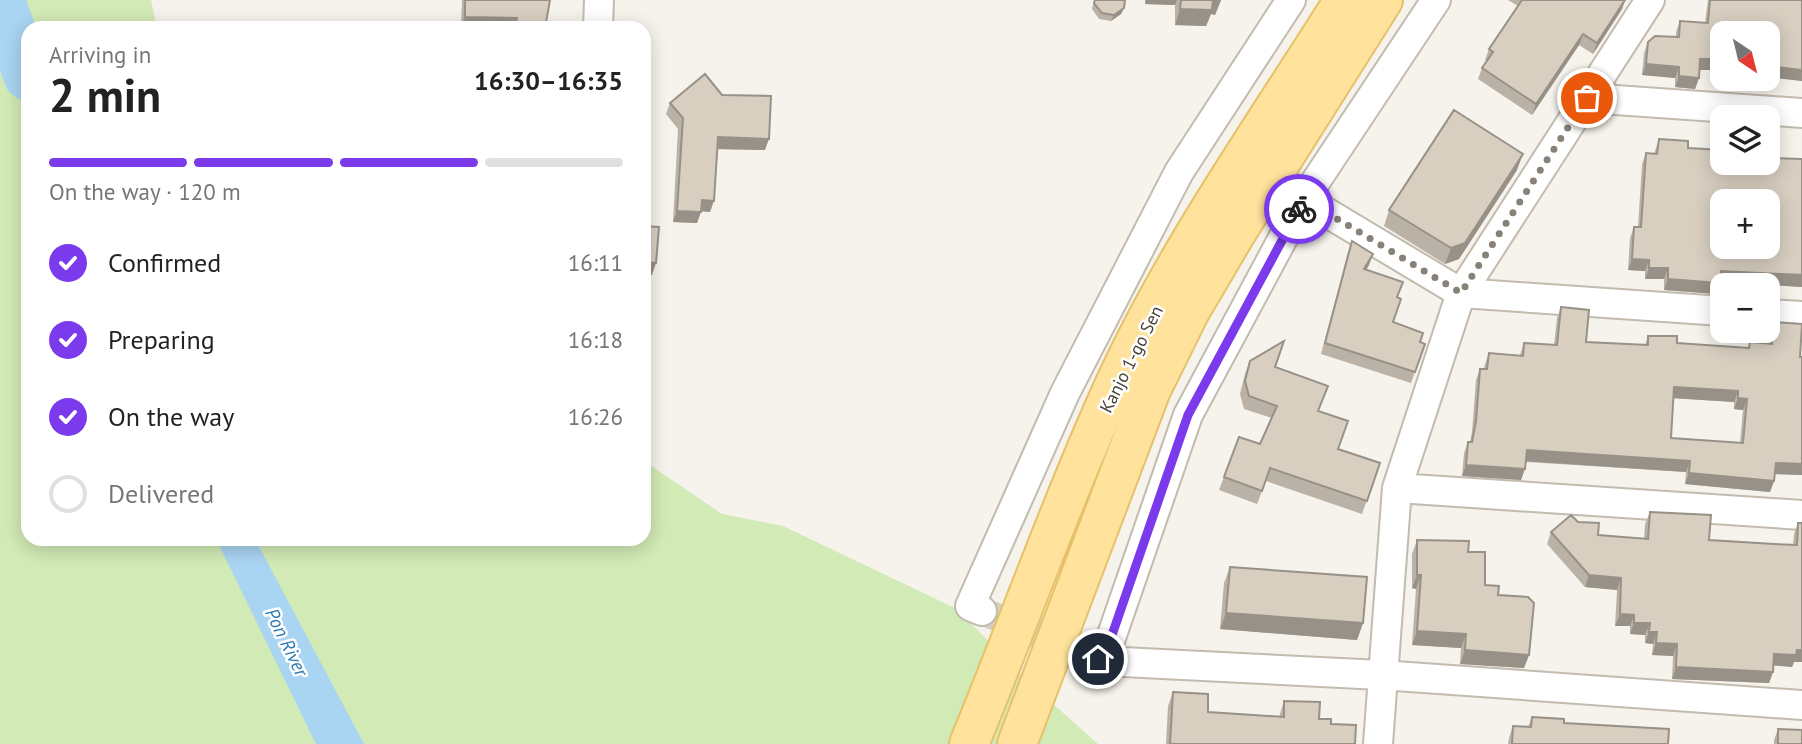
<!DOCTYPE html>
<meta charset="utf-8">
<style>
:root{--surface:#fff;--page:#f6f6f6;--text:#222;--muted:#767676;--line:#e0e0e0;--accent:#7c3aed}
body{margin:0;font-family:"PT Sans",sans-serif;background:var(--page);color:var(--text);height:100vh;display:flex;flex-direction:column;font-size:26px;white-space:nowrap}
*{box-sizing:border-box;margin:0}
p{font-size:23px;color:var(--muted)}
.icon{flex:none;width:38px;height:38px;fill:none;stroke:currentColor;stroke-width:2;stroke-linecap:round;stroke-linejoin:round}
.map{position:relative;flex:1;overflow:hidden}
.sheet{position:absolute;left:21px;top:21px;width:630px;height:525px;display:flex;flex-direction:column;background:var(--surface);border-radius:21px;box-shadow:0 4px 18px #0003}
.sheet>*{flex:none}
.needle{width:46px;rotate:145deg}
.controls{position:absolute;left:1710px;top:21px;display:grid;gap:14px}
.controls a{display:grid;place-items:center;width:70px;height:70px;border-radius:14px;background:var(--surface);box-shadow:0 4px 18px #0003;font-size:35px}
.pin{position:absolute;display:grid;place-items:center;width:60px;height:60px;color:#fff;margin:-30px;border:4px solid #fff;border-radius:50%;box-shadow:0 2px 7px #0007}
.courier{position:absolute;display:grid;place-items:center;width:70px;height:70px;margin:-35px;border:5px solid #7c3aed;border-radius:50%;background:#fff;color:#222;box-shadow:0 2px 9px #0007}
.overview em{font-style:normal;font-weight:800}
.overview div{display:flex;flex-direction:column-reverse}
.overview{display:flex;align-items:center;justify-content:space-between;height:119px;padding:0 28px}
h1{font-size:46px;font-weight:800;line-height:52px}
.bar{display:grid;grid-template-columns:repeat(4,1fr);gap:10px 7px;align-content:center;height:84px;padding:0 28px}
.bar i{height:9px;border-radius:5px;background:var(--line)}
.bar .current{background:var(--accent)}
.bar p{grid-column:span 4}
ol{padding:0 28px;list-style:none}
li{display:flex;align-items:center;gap:21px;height:77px}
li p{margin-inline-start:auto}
li .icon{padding:7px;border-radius:50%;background:var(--accent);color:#fff;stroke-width:4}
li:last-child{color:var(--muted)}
li i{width:38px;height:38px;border:4px solid var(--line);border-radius:50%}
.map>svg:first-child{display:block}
</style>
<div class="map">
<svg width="1802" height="744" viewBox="0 0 1802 744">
<rect width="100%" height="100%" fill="#f6f3ec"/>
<!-- green -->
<path fill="#d2eab5" d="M0,0H151L157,28H28V539H644V461L722,514L783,526L957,609L1023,677L1098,744H0Z"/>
<!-- water -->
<path fill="#a9d4f2" d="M216,539H255L364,744H316Z"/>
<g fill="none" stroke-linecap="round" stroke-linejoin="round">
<!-- river -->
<path stroke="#a9d4f2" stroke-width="49" d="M0,0L28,76"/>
<!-- minor-tunnel -->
<path stroke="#d4d0c8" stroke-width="28" stroke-dasharray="28 14" stroke-linecap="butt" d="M982,611L1087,655"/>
<!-- minor casing -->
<g stroke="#c2bbae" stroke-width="32">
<path id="minor" d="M598,28L599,0
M1587,98L1802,113
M1304,199L1461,293L1722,311
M1768,314L1802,316
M1397,488L1802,515
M982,611L970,606L1065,393L1179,172L1291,0
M1087,655L1103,661L1188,415L1304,199L1436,0
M1103,661L1381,675L1802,705
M1378,744L1397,488L1461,293L1650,0"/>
</g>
<!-- primary casing -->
<g stroke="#e6c16a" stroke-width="42">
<path id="primary" d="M969,744C1018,625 1061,503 1114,386C1176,250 1265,126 1344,0
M1017,744L1151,390L1190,311L1236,233L1383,0"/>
</g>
<!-- minor -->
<use href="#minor" stroke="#fff" stroke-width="28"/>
<!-- primary -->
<use href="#primary" stroke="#ffe39c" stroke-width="38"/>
</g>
<!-- wall -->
<path fill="#bab2a6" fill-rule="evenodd" d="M462,0H550L545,28L461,27Z
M1094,0H1125L1121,14L1111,21L1099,19L1092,9Z
M1145,0H1221L1215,15L1211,14L1206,26L1175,25V5L1145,4Z
M1508,0H1625L1622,9L1593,54L1579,45L1532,115L1478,79L1482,68L1487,61L1485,60L1489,49L1518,6Z
M1708,0H1802V81L1768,77V33L1699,70V78L1695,89L1675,87V78L1642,75L1644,53L1648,42L1676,37V32L1680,21L1705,23Z
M670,103L765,150L717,149L710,212L701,211L697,223L673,222L678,129L666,114Z
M1659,139L1688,148L1722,163L1802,159V287L1720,282L1716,294L1664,290V279H1645V271L1628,270L1630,238L1634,227H1638L1642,164L1646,153L1654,154Z
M1517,170L1459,259L1445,264L1384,226L1389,210Z
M1352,241L1369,265L1366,270L1397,297L1393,322L1420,342L1425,344L1411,383L1321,354L1348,252Z
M1561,307L1586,342L1645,345L1648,336L1677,343L1748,348L1750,342L1769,344L1770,333L1774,322L1800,357H1802V475L1775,474L1774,481L1770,492L1685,484L1686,472L1526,462L1521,480L1462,476L1464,453L1468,442H1470L1472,432L1476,380L1480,369H1484L1485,364L1489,353L1520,355L1524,343L1554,345L1557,318ZM1674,398L1734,402V409L1743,410L1740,443L1671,438Z
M1250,361L1275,367L1318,411L1338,449L1380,463L1362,514L1266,481L1257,504L1219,490L1239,437L1260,444L1272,418L1244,409L1240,394L1245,374Z
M1650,512L1709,540L1793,545L1794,534L1798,523H1802V662H1794L1792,667L1773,665V672L1769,683L1672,679L1673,656L1652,655L1653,644L1645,643V635L1630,634V626H1615L1617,590L1585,587L1547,544L1551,532L1578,522L1598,535L1644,539L1645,524Z
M1417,540L1468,552L1485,585L1498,595L1529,655L1524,668L1460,664L1461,648L1412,645L1416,589L1412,588V554Z
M1230,567L1363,623L1357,640L1220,629L1224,583Z
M1173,692L1208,712L1279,717L1284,701L1331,724L1355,744H1166L1168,706Z
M1532,717L1564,723L1668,744H1508L1509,738L1513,726L1528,727Z
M1778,729L1802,744H1774V740Z"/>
<!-- shaded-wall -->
<path fill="#979187" d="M1146,0H1177L1175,5L1145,4Z
M1212,0H1221L1215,15L1211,14L1206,26L1175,25L1180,9Z
M1625,0L1622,9L1593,54L1597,43Z
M1124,8L1121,14L1111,21L1114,15Z
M465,17L517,18L513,28L461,27Z
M1583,34L1579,45L1532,115L1536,104Z
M1700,59H1722V70H1696Z
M1646,64L1679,67L1675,78L1642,75Z
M1768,66L1802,70V81L1768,77Z
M1679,76L1699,78L1695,89L1675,87Z
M718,137L769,139L765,150L714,149Z
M1523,154L1517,170L1459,259L1445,264L1451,248Z
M702,200L714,201L710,212L698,211Z
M677,211L701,212L697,223L673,222Z
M1373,254L1369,265L1360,280L1364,269Z
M1632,259L1649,260L1645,271L1628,270Z
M644,262L656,263L652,275L644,274Z
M1649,268H1668L1664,279H1645Z
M1721,271L1802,275V287L1717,282Z
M1668,279L1720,283L1716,294L1664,290Z
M1674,387L1738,391L1734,402L1670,398Z
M1738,398L1747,399L1743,410L1734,409Z
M1527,450L1690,461L1686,472L1523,461Z
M1776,463L1802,464V475L1772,474Z
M1466,465L1525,469L1521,480L1462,476Z
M1689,473L1774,481L1770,492L1685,484Z
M1417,575H1421L1416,589L1412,588Z
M1589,575L1621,578L1617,590L1585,587Z
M1226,613L1363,623L1357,640L1220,629Z
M1620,614L1634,615L1630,626H1615Z
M1634,623H1650L1645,635L1630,634Z
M1417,631L1466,634L1461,648L1412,645Z
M1649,632H1657L1653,644L1645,643Z
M1656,643L1677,644L1673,656L1652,655Z
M1465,650L1529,655L1524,668L1460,664Z
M1797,650H1802V662H1794L1792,667L1770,665L1774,654Z
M1676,667L1773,672L1769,683L1672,679Z"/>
<!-- building -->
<path fill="#d8cfc1" stroke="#979187" stroke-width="2" fill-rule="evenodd" d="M465,0H550L545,28H515L517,18L465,17Z
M1095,0H1125L1124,8L1114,15L1102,13L1094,3Z
M1181,0H1213L1212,10L1180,9Z
M1522,0H1625L1597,43L1583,34L1536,104L1482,68L1493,52L1489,49Z
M1710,0H1802V70L1768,66V33H1722V59H1700L1699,78L1679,76V67L1646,64L1648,42L1655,36L1679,37L1680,21L1708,23Z
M705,74L722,95L771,96L769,139L718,137L714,201L702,200L701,212L677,211L683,118L670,103Z
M1454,110L1523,154L1465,243L1451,248L1389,210Z
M1659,139L1688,141V148L1722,150V163H1768V158L1802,159V275L1721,271L1720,283L1668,279V268H1649V260L1632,259L1634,227H1641L1646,153L1657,154ZM1722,201H1768V247H1722Z
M644,226L659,227L656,263L644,262Z
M1352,241L1373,254L1364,269L1403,282L1397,297L1401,299L1393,322L1423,333L1420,342L1425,344L1415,372L1325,343Z
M1561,307L1589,310L1586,342L1648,345V336H1677V343L1749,348L1750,342L1772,344L1774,322L1802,324L1800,357H1802V464L1776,463L1774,481L1689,473L1690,461L1527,450L1525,469L1466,465L1468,442H1472L1476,421L1480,369H1487L1489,353L1523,356L1524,343L1557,345ZM1674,387L1738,391V398L1747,399L1743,443L1671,438Z
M1284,341L1275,367L1328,386L1318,411L1348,421L1338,449L1380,463L1367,501L1270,468L1262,491L1224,477L1239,437L1260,444L1277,406L1249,396L1245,381L1250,361Z
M1650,512L1711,515L1709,540L1774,544L1797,545L1798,523H1802V650H1797L1796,655L1774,654L1773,672L1676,667L1677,644L1656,643L1657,632H1649L1650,623H1634V615L1620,614L1621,578L1589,575L1551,532L1571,515L1578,522L1599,523L1598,535L1648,539Z
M1417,540L1469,541L1468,552H1485V585L1499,586L1498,595L1528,597L1534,603L1529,655L1465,650L1466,634L1417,631L1421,575H1417Z
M1230,567L1367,577L1363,623L1226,613Z
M1173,692L1208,694V712L1284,717V701L1320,702L1319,719H1331V724L1356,725L1355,744H1170Z
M1532,717L1564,719V723L1669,729L1668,744H1512L1513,726L1531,727Z
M1778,729L1802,730V744H1778Z"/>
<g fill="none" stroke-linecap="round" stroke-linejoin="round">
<!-- done -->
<path stroke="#878178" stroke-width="7" stroke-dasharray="0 12.6" d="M1299,209L1304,199L1461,293L1587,98"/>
<!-- route -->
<path stroke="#7c3aed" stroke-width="9" d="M1098,659L1103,661L1188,415L1299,209"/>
</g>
<g text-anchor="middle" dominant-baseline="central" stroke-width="5" stroke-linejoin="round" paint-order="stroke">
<!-- street labels -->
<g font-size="18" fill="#4b4439" stroke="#fff">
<text transform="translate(1131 359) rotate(-63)">Kanjo 1-go Sen</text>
</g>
<!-- water labels -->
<g font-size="19" font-style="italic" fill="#2e7ab2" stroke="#fff">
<text transform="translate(287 642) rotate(64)">Pon River</text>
</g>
</g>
</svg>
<div class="controls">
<a><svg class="needle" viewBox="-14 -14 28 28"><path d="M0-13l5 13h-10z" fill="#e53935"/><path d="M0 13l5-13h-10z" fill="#767676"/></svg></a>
<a><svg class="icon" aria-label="layers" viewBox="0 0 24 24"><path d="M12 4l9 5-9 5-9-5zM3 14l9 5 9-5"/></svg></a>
<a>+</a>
<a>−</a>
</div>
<div class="pin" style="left:1587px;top:98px;background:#ea580c"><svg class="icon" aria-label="bag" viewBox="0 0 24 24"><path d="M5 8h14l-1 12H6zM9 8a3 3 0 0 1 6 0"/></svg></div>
<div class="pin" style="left:1098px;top:659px;background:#1f2937"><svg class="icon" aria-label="home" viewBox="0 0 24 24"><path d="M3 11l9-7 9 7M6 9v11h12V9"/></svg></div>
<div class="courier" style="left:1299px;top:209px"><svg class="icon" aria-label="bike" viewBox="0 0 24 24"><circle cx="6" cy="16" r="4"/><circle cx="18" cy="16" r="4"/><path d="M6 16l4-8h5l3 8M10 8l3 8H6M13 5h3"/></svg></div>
<section class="sheet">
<div class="overview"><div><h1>2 min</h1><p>Arriving in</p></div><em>16:30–16:35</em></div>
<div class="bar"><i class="current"></i><i class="current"></i><i class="current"></i><i></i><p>On the way · 120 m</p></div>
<ol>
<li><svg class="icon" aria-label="check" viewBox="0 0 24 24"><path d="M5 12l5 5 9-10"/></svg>Confirmed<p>16:11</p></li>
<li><svg class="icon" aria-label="check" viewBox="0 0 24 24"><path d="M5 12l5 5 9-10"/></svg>Preparing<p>16:18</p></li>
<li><svg class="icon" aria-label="check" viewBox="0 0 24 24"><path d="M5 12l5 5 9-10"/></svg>On the way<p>16:26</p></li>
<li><i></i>Delivered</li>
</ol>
</section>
</div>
